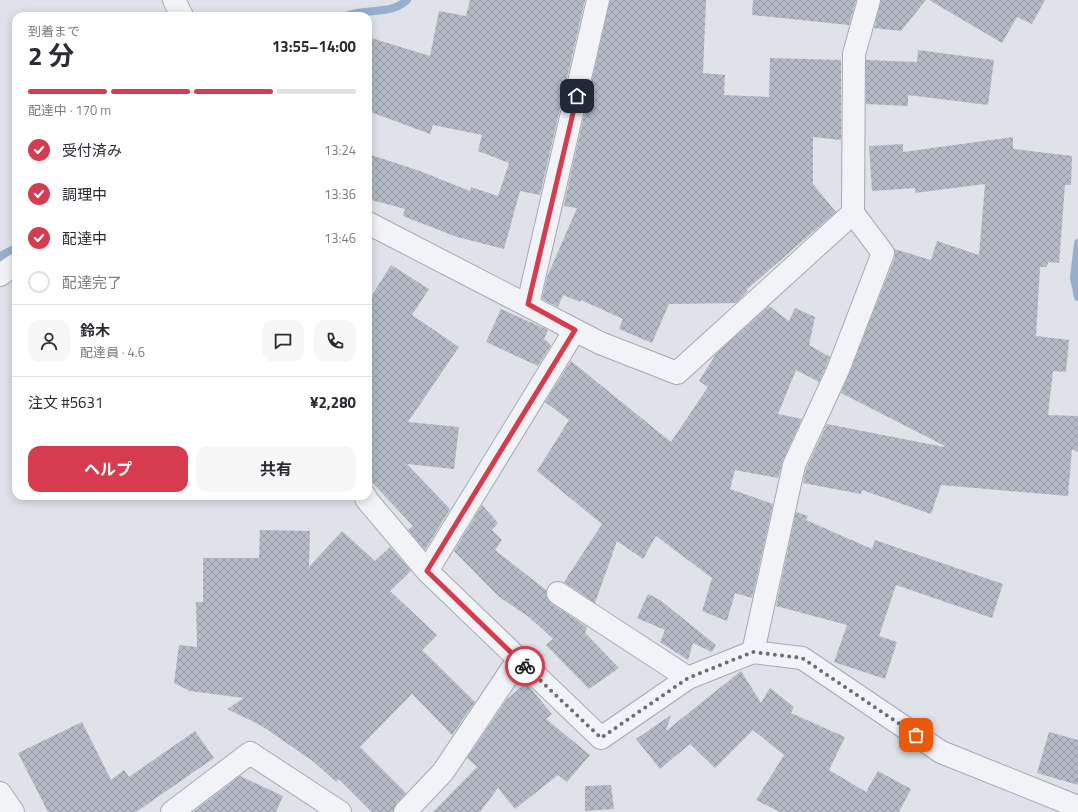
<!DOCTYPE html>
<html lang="ja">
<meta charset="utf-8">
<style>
:root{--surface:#fff;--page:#f7f7f7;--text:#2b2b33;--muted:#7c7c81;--line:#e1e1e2;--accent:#d73b4e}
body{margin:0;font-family:"Titillium Web","Noto Sans JP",sans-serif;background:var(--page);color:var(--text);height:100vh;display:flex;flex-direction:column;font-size:15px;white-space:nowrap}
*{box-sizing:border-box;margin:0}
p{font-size:13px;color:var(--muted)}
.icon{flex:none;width:22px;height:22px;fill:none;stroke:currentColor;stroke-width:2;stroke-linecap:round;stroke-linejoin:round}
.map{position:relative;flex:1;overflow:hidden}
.drawer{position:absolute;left:12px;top:12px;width:360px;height:488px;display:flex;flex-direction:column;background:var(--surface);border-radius:12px;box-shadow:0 2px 10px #0003}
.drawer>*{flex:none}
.pin{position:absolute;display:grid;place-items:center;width:34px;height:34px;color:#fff;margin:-17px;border-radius:8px;box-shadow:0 2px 6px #0006}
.courier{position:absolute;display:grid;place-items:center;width:40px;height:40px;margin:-20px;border:3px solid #d73b4e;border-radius:50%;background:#fff;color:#222;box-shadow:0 1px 5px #0007}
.head em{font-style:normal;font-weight:700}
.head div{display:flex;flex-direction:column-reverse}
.head{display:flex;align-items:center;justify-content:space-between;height:68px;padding:0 16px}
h1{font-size:26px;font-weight:700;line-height:30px}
.bar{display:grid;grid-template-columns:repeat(4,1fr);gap:6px 4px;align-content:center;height:48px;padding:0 16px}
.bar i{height:5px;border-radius:3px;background:var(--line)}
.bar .active{background:var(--accent)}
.bar p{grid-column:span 4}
.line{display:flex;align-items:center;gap:10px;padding:0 16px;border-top:1px solid var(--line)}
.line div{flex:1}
.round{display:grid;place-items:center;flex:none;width:42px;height:42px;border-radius:12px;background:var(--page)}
ol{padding:0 16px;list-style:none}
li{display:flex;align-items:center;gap:12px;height:44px}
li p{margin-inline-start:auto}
li .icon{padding:4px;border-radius:50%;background:var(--accent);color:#fff;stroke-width:4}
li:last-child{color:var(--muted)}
li i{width:22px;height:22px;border:2px solid var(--line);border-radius:50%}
.primary-button{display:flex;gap:8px;margin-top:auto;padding:8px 16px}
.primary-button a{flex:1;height:46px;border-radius:12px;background:var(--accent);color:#fff;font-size:16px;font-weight:700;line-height:46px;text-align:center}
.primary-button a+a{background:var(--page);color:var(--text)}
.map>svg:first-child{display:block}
</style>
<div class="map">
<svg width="1078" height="812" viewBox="0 0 1078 812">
<defs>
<pattern id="building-cross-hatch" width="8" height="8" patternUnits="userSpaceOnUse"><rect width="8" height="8" fill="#b5bbc6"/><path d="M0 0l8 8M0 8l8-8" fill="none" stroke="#9398a2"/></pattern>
</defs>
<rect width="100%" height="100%" fill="#dfe2e9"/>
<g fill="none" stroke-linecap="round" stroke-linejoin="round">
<!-- stream -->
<path stroke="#97afcc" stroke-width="8" d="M346,16C365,8 392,15 407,0
M1078,243L1074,278L1078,297
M0,256L16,248"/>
</g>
<!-- building -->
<path fill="url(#building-cross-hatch)" d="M470,0H585L540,195L520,191L504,249L457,237L403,216L405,209L368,199V154L420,171L470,191L471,187L498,196L509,163L478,151L482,135L433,125L430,134L368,111V37L430,56L439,11L466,16Z
M610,0H706L703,73L725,75L724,95L769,97L770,58L841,60V140L813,137V184L836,212L746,290L748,291L736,303L669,304L652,343L619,329L623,319L581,300L580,302L563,295L558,307L542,299L547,277L577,208L564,206L565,200Z
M753,0H856L849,25L752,15Z
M881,0H926L901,31L874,28Z
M929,0H1045L1032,24L1017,17L1002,43Z
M918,50L994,60L988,105L908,95V106L866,104V60L917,62Z
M1013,137V149L1072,156L1071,185H1065L1059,263L1049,262L1046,267H1040L1036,336L1069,340L1066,372L1053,371L1048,415L1078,416V452L1072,449L1068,496L941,485L931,514L862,490L861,494L803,483L806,469L827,424L944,447L945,446L841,393L895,257L894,249L931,260L937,241L979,255L985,184L915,193V188L872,191L869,146L903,144V152Z
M391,265L429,289L412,315L459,347L408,422L459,427L454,469L407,464L450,509L425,550L408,530L413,526L368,478V302Z
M769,306L789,321L795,308L815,317L809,345L830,357L819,382L796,370L778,414L802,419L783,460L778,478L735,470L730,489L773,504L752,598L735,593L727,621L702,611L712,578L656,536L643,559L617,541L595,603L564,582L602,524L537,471L569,420L545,402L571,361L671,442L708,387L699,381L716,354Z
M501,309L548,330L544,339L551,345L538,366L486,342Z
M482,505L498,523L492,530L502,540L495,550L546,590L547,598L551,603L587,627L585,633L619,668L589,689L546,645L553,639L529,617L498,596L454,551Z
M796,512L808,516L806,520L872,549L875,540L1003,584L992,618L896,585L879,636L897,642L885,679L834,662L847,625L776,606Z
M260,530L310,531L309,567L342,531L375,561L390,547L411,571L390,591L437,635L422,650L475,702L452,735L412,694L360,747L406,793L396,804L393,812H372L339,779L336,782L314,762L262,726L227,709L244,698L190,691L174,683L179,645L197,647L196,602H203V558H259Z
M648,594L660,600L716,645L712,652L693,643L688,660L660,642L665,630L637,618Z
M741,671L761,703L770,688L794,707L791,713L845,737L829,770L866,792L878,771L911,789L899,812H780L756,800L784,755L753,730L715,768L690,744L660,769L636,739L671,715L666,731Z
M526,683L552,714L546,719L590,755L567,782L558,775L515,809L498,788L480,812H433L477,767L467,758L507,699Z
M82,722L111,780L124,770L129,777L195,731L214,758L136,812H48L18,753Z
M1049,732L1078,740V785L1037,773Z
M240,776L283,796L276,812H193Z
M611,785L614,809L585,811V786Z"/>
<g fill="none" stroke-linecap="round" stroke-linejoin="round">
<!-- minor casing -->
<g stroke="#a4a9b3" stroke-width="24">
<path id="minor" d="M174,0L182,16
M368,223L600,343L677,373L853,213
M0,275L16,264
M528,304L598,0
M365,496L367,500L427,571L601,738L688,678L753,652L802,658L941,752L1078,807
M427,571L575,330
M558,593L688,678
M753,652L794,465L838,370L883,253L853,213L854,54L869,0
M0,793L13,812
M172,812L250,753L340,812
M405,812L443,772L518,660"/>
</g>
<!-- minor -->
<use href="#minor" stroke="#f2f3f7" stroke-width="22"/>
</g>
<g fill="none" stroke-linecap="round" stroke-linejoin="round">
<!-- done -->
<path stroke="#676e7c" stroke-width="4" stroke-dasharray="0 7.2" d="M525,666L601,738L688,678L753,652L802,658L916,735"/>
<!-- route -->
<path stroke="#d73b4e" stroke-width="5" d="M525,666L427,571L575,330L528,304L577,96"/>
</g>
</svg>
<div class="pin" style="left:916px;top:735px;background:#ea580c"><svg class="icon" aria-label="bag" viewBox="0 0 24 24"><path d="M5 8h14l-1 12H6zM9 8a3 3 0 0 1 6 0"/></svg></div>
<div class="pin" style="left:577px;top:96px;background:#1f2937"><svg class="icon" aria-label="home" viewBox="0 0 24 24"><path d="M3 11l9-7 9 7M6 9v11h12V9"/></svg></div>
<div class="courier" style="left:525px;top:666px"><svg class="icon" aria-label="bike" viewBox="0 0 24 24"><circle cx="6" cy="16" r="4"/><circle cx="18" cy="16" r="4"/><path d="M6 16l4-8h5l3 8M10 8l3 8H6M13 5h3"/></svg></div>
<section class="drawer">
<div class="head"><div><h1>2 分</h1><p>到着まで</p></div><em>13:55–14:00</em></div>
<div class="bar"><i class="active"></i><i class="active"></i><i class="active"></i><i></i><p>配達中 · 170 m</p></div>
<ol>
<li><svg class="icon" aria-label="check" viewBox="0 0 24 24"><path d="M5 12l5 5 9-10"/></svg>受付済み<p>13:24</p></li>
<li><svg class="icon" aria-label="check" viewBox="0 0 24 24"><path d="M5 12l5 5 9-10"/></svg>調理中<p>13:36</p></li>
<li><svg class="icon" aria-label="check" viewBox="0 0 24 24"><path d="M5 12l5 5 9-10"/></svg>配達中<p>13:46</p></li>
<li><i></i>配達完了</li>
</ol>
<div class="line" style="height:72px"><a class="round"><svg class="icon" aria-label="person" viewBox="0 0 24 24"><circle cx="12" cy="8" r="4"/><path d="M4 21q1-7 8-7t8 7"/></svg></a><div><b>鈴木</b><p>配達員 · 4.6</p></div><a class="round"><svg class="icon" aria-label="chat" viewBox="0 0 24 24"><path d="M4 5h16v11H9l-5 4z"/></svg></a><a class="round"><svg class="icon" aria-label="phone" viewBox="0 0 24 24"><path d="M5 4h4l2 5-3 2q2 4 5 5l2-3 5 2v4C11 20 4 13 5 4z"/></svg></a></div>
<div class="line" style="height:52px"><div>注文 #5631</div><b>¥2,280</b></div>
<div class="primary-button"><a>ヘルプ</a><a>共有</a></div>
</section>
</div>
